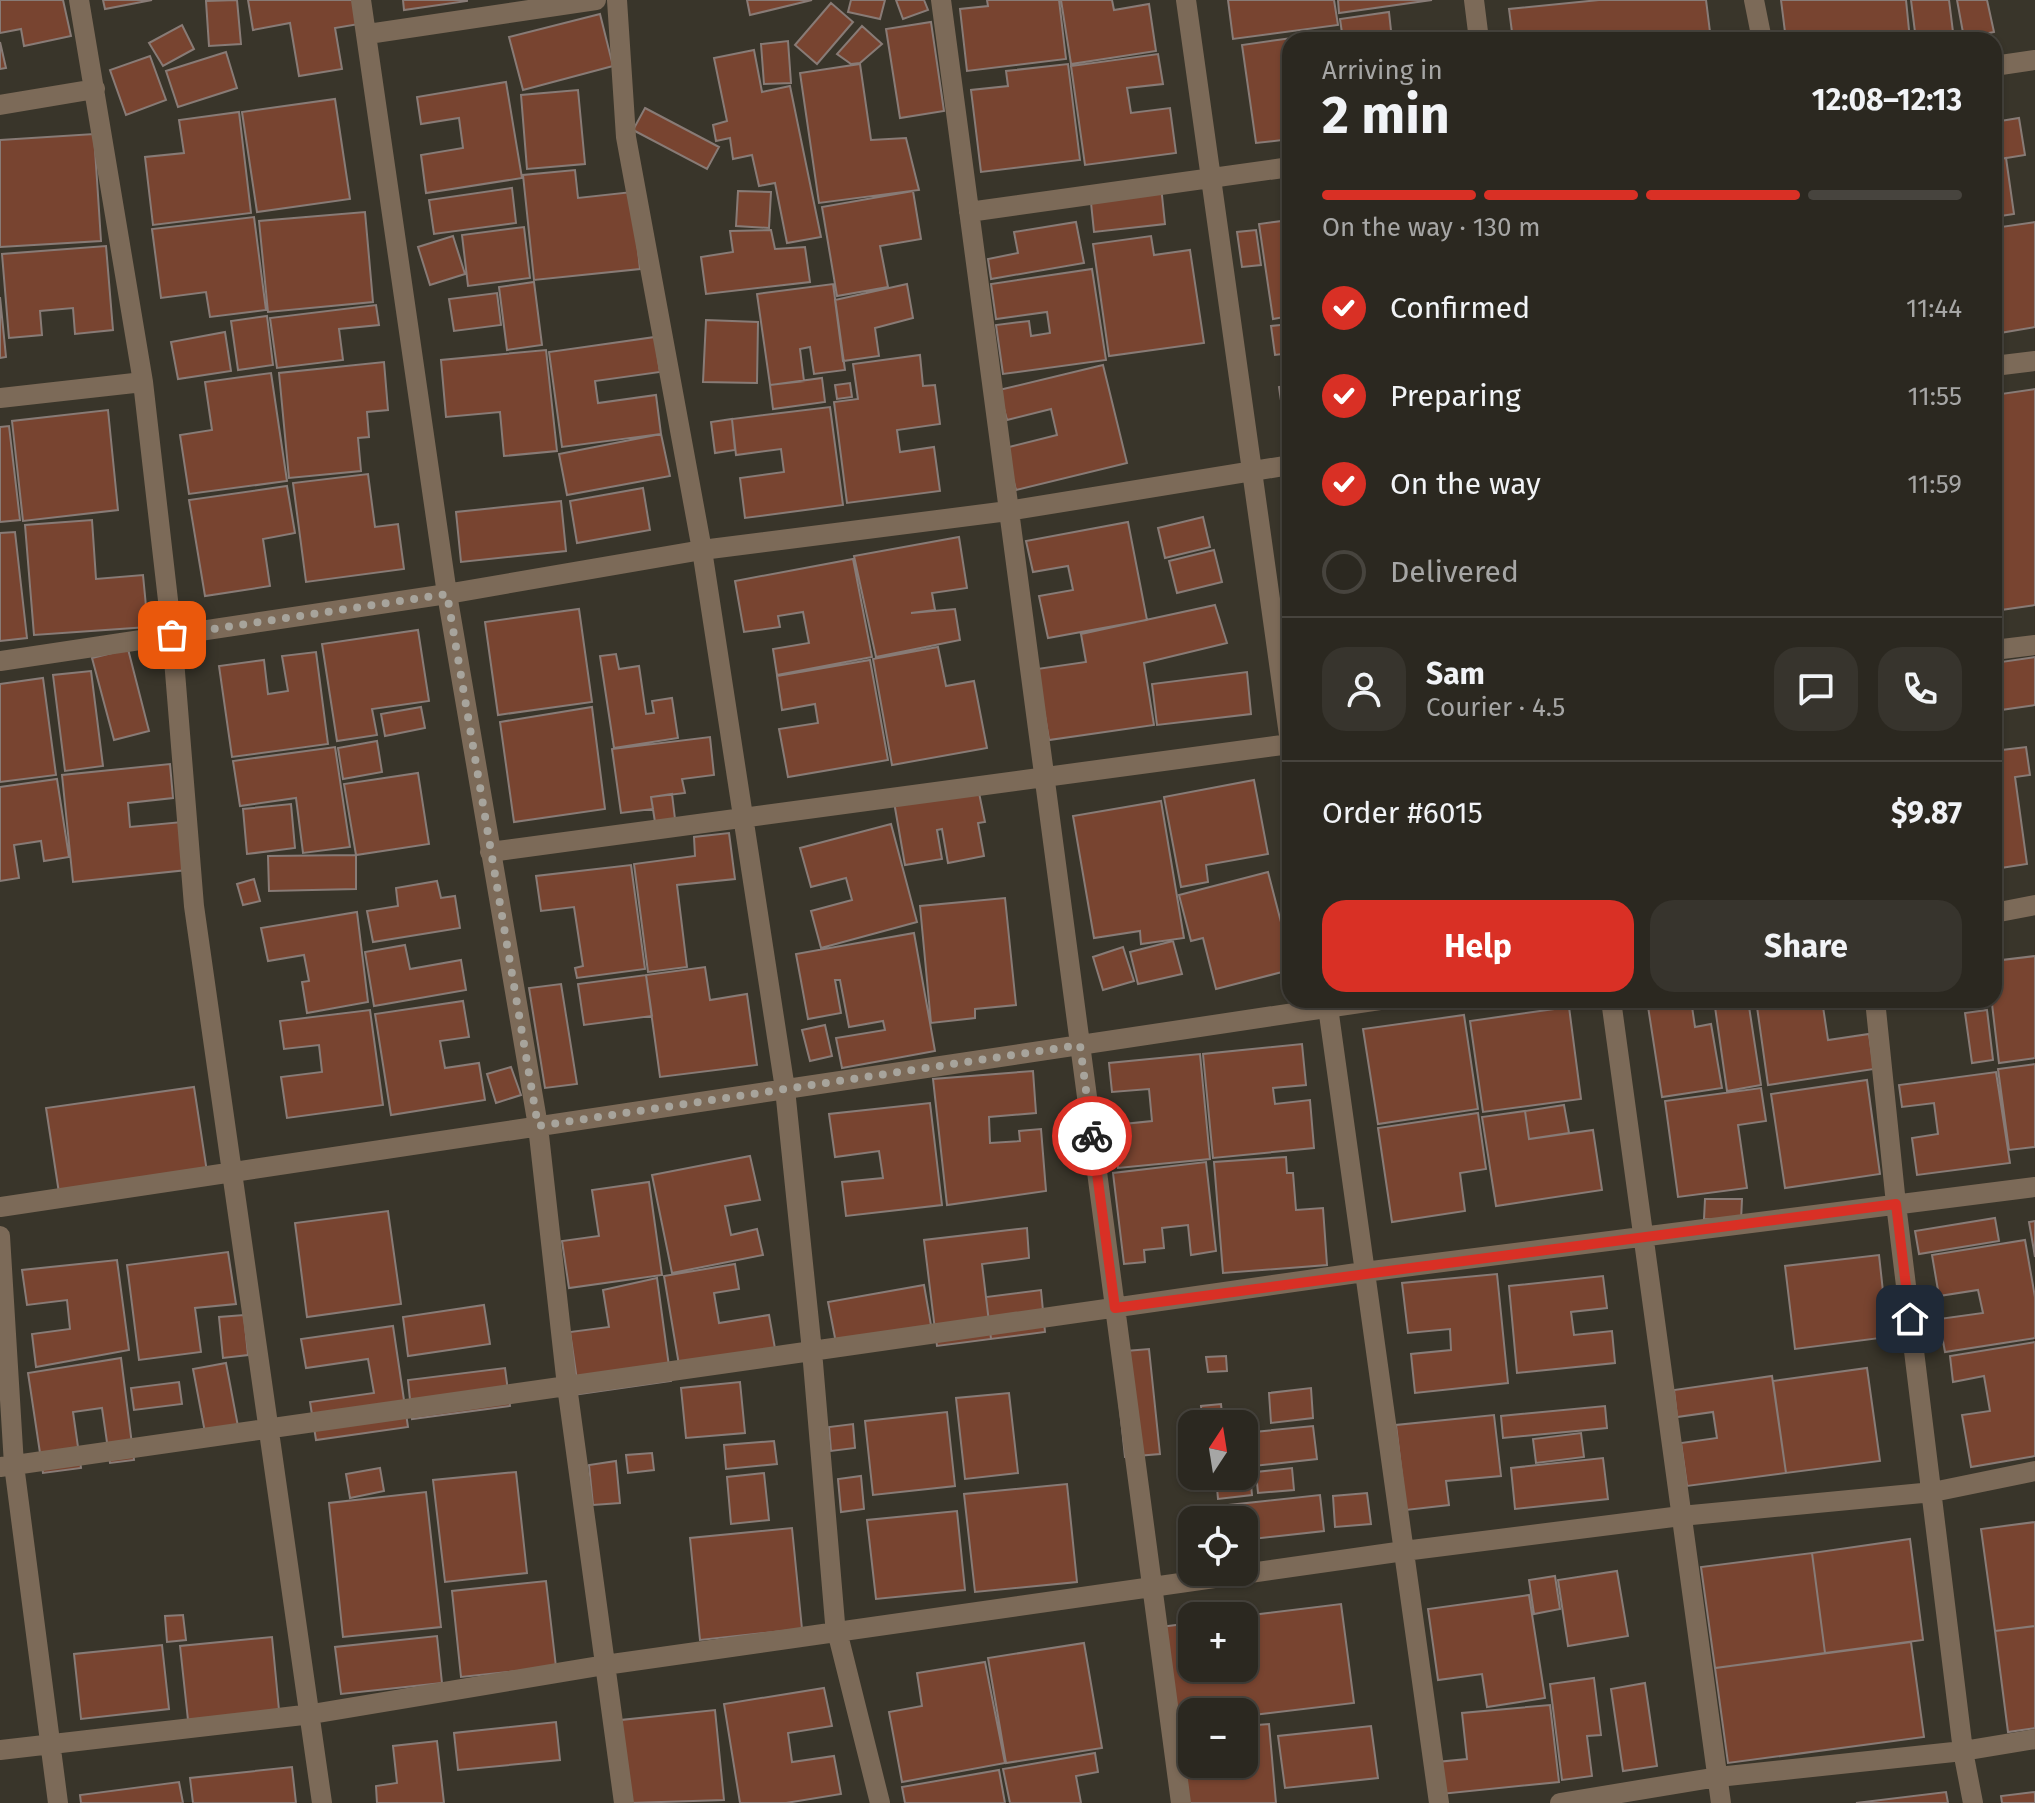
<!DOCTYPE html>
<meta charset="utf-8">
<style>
:root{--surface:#2b2820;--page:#37342d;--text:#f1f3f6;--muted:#a6a6a5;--line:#47443e;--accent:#d93025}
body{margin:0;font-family:"Fira Sans",sans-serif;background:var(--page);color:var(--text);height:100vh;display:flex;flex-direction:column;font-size:30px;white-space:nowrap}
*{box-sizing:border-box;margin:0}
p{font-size:26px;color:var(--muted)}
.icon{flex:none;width:44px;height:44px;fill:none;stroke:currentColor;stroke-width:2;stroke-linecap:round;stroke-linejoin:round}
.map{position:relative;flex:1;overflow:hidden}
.drawer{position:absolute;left:1282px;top:32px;width:720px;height:976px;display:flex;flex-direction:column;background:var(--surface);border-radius:24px;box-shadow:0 2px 6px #0004,0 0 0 2px var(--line)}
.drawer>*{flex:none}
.needle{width:52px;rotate:12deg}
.buttons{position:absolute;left:1178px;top:1410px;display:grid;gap:16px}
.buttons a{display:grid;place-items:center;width:80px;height:80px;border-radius:16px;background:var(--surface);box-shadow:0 2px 6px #0004,0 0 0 2px var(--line);font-size:40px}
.pin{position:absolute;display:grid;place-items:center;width:68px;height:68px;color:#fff;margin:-34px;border-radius:16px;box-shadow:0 4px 12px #0006}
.courier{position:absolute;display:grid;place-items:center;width:80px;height:80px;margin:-40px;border:6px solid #d93025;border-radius:50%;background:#fff;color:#222;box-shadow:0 2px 10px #0007}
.summary em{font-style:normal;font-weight:700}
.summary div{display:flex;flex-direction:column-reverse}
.summary{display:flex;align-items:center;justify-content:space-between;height:136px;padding:0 40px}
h1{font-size:52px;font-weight:700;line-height:60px}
.bar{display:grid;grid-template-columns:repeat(4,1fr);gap:12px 8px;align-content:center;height:96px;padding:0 40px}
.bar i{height:10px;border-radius:6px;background:var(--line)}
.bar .on{background:var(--accent)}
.bar p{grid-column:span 4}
.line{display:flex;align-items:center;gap:20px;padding:0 40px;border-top:2px solid var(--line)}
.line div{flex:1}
.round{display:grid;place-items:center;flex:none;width:84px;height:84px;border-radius:24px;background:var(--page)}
ol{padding:0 40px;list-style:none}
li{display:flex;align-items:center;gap:24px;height:88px}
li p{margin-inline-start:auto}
li .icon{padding:8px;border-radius:50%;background:var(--accent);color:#fff;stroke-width:4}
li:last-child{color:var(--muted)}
li i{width:44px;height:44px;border:4px solid var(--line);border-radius:50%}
.cta{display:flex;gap:16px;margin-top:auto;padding:16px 40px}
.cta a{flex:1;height:92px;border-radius:24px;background:var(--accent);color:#fff;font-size:32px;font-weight:700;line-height:92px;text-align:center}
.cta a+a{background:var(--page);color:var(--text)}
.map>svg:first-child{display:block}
</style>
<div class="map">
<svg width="2035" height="1803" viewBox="0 0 2035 1803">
<rect width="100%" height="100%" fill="#39352a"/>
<!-- building -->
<path fill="#784430" stroke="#887b76" stroke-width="2" d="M0,0H63L71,36L24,46L21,29L0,33Z
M103,0H152L105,9Z
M237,0L241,44L209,46L206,1Z
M248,0H355L359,24L335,28L342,69L299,76L290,23L253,30Z
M403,0H467V1L404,10Z
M747,0H812L750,15Z
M851,0H885L880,19L848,12Z
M896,0H924L928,10L903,19Z
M987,0H1059L1066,59L967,71L960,9L988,6Z
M1061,0H1112L1114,10L1149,4L1156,51L1071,64Z
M1228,0H1334L1338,25L1233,39Z
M1338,0H1432L1339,13Z
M1599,0H1706L1711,40H1513L1509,9Z
M1781,0H1906L1910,40H1860L1859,33L1824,40H1786Z
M1911,0H1949L1954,40H1916Z
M1957,0H1987L1994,32L1964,38Z
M831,3L853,22L817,64L795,45Z
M1389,12L1392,40H1343L1340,19Z
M600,14L613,66L523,90L509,37Z
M931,22L944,111L900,118L886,29Z
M182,25L194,49L163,66L149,43Z
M862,26L882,44L860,63L851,64L837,54Z
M1335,32L1337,40H1290V162H1286L1282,140L1256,143L1242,45Z
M1443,34L1444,40H1403Z
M788,41L791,83L764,84L761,44Z
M0,42L6,68L0,69Z
M754,50L762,92L790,86L821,237L787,243L775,183L759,186L752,155L733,159L730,138L716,141L713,125L727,121L714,58Z
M226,52L237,88L178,107L166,71Z
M1158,54L1163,84L1127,88L1131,113L1170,108L1176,153L1085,165L1071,66Z
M150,56L166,100L126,115L110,70Z
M860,64L871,140L906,138L919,190L819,203L800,73Z
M1068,64L1080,160L981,172L971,90L1008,86L1006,71Z
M506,82L522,178L426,193L421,155L463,148L459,118L421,124L417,97Z
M578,90L585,164L527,169L521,95Z
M335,99L350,199L257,212L242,112Z
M645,108L719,147L707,169L633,130Z
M239,112L251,213L153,225L145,157L184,153L179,120Z
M2019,118L2025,155L1994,160V122Z
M94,134L101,241L0,247V140Z
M2006,158L2014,214L1994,217V160Z
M575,170L578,198L632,192L640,269L534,280L523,175Z
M1161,186L1165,224L1094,232L1090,193Z
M512,188L516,223L434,234L429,200Z
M738,191L771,192L769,228L736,226Z
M913,191L921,239L880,246L888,287L837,296L822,207Z
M365,212L373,302L268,312L259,221Z
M254,217L266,310L210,317L206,292L161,298L152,229Z
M1290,220V316L1273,319L1259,224Z
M1076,222L1084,263L991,279L988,259L1018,253L1014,232Z
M2035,222V327L1994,334V228Z
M524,227L530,278L468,286L462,235Z
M771,230L775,249L805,247L810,282L706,294L701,257L733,252L730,231Z
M1256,230L1261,265L1242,267L1237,232Z
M453,236L465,274L430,285L418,247Z
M1151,236L1154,255L1190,250L1204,343L1109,356L1093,244Z
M106,246L113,330L75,334L73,308L40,311L42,335L9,338L2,254Z
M1092,269L1106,360L1003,374L996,325L1029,321L1031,336L1050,333L1047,312L996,319L991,284Z
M534,282L542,345L507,350L499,287Z
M833,284L845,370L814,374L810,347L800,349L804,381L770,385L757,294Z
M907,284L913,318L875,328L879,356L843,361L835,300Z
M497,293L501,325L454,331L449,299Z
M0,297L6,357L0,358Z
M376,305L379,325L339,329L343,360L277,368L270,318Z
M267,316L273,365L238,370L231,321Z
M706,320L758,322L757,383L703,382Z
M1290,324V353L1275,355L1271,326Z
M225,332L231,371L178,379L171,342Z
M655,337L660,372L595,381L598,403L656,395L661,434L562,447L549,352Z
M546,350L557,451L504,456L500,412L446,417L441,360Z
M920,355L923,386L935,385L940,424L897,430L900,452L934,447L940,491L847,503L834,402L858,399L853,364Z
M384,362L388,410L367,412L369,437L358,438L361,471L289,478L279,373Z
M1103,365L1127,463L1016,490L1005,448L1057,435L1051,409L1007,420L999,390Z
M271,373L287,481L189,494L180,435L212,430L205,382Z
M822,378L825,402L773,409L770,385Z
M850,383L852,397L837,399L835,385Z
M1290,385V427L1285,428L1279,387Z
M2035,389V605L1994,611V395Z
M830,407L843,505L745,518L740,478L784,472L781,449L736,455L732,419Z
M108,410L118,510L23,521L12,421Z
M732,419L735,450L715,453L711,422Z
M9,426L20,520L0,522V427Z
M661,434L670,476L567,495L559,454Z
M368,474L375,527L398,524L404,569L306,582L293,483Z
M287,486L295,533L263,539L270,586L205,596L189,500Z
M643,488L650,530L577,543L570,501Z
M561,501L566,551L461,562L456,512Z
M1203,517L1210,547L1165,558L1158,528Z
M92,520L96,579L143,575L148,627L34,635L25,525Z
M1128,522L1147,620L1048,638L1039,596L1073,590L1068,566L1033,572L1026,541Z
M15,532L27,638L0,641V533Z
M959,537L967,588L932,593L935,610L911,613L955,609L960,640L876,657L854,556Z
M1214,550L1222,582L1177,593L1169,561Z
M853,559L872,657L777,675L773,649L809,643L803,612L778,616L780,627L744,632L735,581Z
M1215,605L1227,643L1144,663L1154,725L1049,740L1037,669L1086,662L1081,634Z
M579,609L592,702L498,715L485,622Z
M418,630L429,701L372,709L377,735L337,741L322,644Z
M938,647L946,686L974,681L987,748L892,765L873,659Z
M128,649L149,731L114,740L92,658Z
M316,652L328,744L232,757L219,666L264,660L268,694L288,691L282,656Z
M616,654L619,669L639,666L646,714L654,713L652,701L672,698L678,738L614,748L600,656Z
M2035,657V705L1994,711V663Z
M870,660L888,760L788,777L779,729L818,723L815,704L782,710L777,676Z
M91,671L103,766L65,771L53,675Z
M1247,672L1251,714L1157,725L1152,684Z
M43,678L56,775L0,782V684Z
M421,707L425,728L385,736L381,714Z
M592,707L605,809L514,822L500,722Z
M710,737L714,775L682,779L685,793L651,797L653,809L621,813L612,749Z
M377,741L382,772L343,779L338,748Z
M335,747L350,847L303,853L296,798L240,806L233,761Z
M2026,747L2030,775L2015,777L2027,864L1994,869V751Z
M170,764L173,798L128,803L130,827L182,822L187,870L73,882L62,775Z
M418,773L429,844L356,855L344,784Z
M57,779L69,857L44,861L41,841L14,845L19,878L0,881V787Z
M1254,780L1268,854L1206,865L1208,882L1181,887L1164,797Z
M978,788L985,822L978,823L984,856L948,863L942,829L937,830L942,859L905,865L894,802Z
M672,794L675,819L655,822L651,797Z
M1161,801L1184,938L1141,944L1140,931L1094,938L1073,816Z
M291,804L295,848L247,854L243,809Z
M891,824L917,922L821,948L811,911L852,900L846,878L811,887L800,848Z
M729,833L735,879L677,885L687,967L648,972L634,864L695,856L694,837Z
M356,855V889L269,891L268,856Z
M631,865L645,969L577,978L575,968L583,966L574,907L541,911L536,876Z
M1268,872L1290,957V970L1216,989L1203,938L1191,941L1179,895Z
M254,879L260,901L243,905L237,884Z
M437,881L441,898L455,896L460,928L373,942L367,911L398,906L396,888Z
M1005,898L1016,1005L975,1009V1018L931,1023L920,906Z
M357,912L368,1002L307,1013L302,982L309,981L304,955L268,961L261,928Z
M914,933L935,1051L842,1068L836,1038L885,1030L883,1021L849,1027L840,980H835L841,1013L808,1019L796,954Z
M1173,941L1182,974L1138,984L1130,952Z
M405,945L410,969L461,960L466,990L374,1006L365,952Z
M1123,947L1134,981L1103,990L1093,957Z
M2035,956V1058L1999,1063L1992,1004L1961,1008L1960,1000H1994V961Z
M705,967L710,1000L747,994L757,1065L660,1077L646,975Z
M646,975L652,1016L584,1025L578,984Z
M561,984L577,1084L545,1088L529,988Z
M1647,1000H1691L1695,1027L1711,1024L1722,1088L1662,1097Z
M1714,1000H1748L1761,1085L1727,1091Z
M1756,1000H1822L1828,1040L1869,1034L1874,1069L1768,1085Z
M463,1001L469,1037L440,1041L445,1068L479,1063L485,1100L391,1115L375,1014Z
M1569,1007L1581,1099L1483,1112L1470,1021Z
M370,1010L383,1105L287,1118L281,1077L322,1072L319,1045L284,1049L280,1021Z
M1987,1010L1993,1060L1972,1063L1965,1013Z
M1464,1015L1478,1109L1378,1124L1363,1029Z
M825,1025L832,1056L810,1061L802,1030Z
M1302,1044L1306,1085L1273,1088L1275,1104L1310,1100L1314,1148L1213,1158L1203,1054Z
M1200,1054L1210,1159L1118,1168L1114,1125L1152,1121L1149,1089L1112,1092L1109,1063Z
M2035,1064V1147L2009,1150L1998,1069Z
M511,1067L521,1095L496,1103L487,1074Z
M1033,1071L1036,1113L989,1117L990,1143L1020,1141L1019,1131L1041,1129L1046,1191L947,1205L933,1079Z
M1996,1072L2010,1163L1917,1175L1912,1138L1938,1134L1934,1103L1902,1107L1899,1085Z
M1867,1080L1880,1174L1785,1188L1771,1094Z
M194,1087L207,1172L59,1193L46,1108Z
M1761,1088L1766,1121L1738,1125L1747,1188L1678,1197L1665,1101Z
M930,1103L942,1205L846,1216L842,1182L883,1178L879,1151L835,1157L829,1114Z
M1564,1105L1569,1133L1529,1139L1525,1111Z
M1525,1111L1529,1139L1593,1130L1602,1190L1496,1206L1482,1117Z
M1478,1113L1486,1169L1460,1173L1465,1211L1392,1222L1378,1128Z
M750,1156L760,1200L725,1206L731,1235L757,1229L763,1255L672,1273L652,1175Z
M1286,1157L1287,1173H1293L1296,1210L1323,1208L1327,1265L1223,1273L1214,1162Z
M1206,1162L1216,1251L1191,1255L1188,1225L1162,1228L1164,1248L1144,1250L1145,1262L1124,1264L1113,1173Z
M649,1182L662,1275L569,1288L562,1241L599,1236L592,1190Z
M1705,1199H1742L1741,1221L1704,1219Z
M388,1211L401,1304L307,1317L295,1223Z
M1995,1218L1999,1241L1919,1254L1915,1231Z
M2035,1221V1257L2029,1222Z
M1027,1228L1029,1258L982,1264L991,1339L937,1346L924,1240Z
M2025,1240L2035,1297V1338L1945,1352L1939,1319L1983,1313L1978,1290L1939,1296L1932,1255Z
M228,1252L236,1304L195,1308L201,1352L139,1360L127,1265Z
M1879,1255L1888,1337L1795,1349L1785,1266Z
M117,1260L129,1350L36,1367L32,1334L70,1329L67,1300L27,1305L22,1270Z
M735,1264L739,1289L714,1293L719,1323L769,1315L776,1354L680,1371L664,1276Z
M1497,1274L1508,1383L1415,1393L1411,1354L1451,1350L1450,1329L1408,1333L1402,1283Z
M1603,1276L1607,1308L1571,1312L1574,1335L1612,1331L1615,1363L1517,1373L1509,1286Z
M657,1278L671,1381L579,1394L570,1332L609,1327L603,1290Z
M924,1285L932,1331L837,1348L828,1302Z
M1041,1290L1045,1332L991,1339L986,1297Z
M484,1305L490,1344L408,1356L403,1317Z
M244,1315L248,1355L223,1358L219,1317Z
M393,1326L408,1427L316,1440L310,1402L374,1393L368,1359L306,1368L301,1339Z
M2035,1342V1456L1971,1467L1962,1415L1990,1411L1984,1376L1953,1382L1950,1356Z
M1149,1349L1160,1454L1125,1457L1114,1352Z
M1226,1356L1227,1371L1208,1372L1206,1357Z
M121,1358L134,1460L110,1463L102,1408L73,1412L81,1468L43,1473L28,1373Z
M226,1363L240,1437L207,1443L193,1369Z
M505,1368L510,1406L412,1419L408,1380Z
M1867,1368L1880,1461L1786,1473L1773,1381Z
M1772,1376L1786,1473L1687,1486L1681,1443L1717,1438L1713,1412L1677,1417L1674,1390Z
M179,1382L182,1404L134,1410L131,1388Z
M740,1382L745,1433L686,1438L681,1388Z
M1311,1388L1313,1418L1271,1423L1269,1393Z
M1009,1393L1018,1473L965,1479L956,1398Z
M1221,1404L1223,1424H1203L1201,1406Z
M1605,1406L1607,1428L1503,1438L1501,1416Z
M947,1412L955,1486L873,1495L865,1421Z
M1494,1415L1501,1476L1446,1481L1449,1505L1406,1510L1396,1425Z
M853,1424L855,1448L831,1451L829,1427Z
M1313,1426L1317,1459L1244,1467V1433Z
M1581,1433L1584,1457L1536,1463L1533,1439Z
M1192,1435V1460H1191L1188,1436Z
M774,1441L777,1464L726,1469L724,1445Z
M652,1453L654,1470L628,1473L626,1455Z
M1603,1458L1608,1499L1515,1509L1511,1468Z
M616,1461L620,1503L593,1505L589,1465Z
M380,1468L384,1491L350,1498L346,1474Z
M1292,1468L1294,1490L1258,1493L1256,1472Z
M516,1472L527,1573L445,1582L433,1480Z
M764,1473L769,1520L731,1524L727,1477Z
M1244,1474H1250L1252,1495L1218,1499L1216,1477Z
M861,1476L864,1509L841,1512L838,1479Z
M1067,1484L1077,1582L975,1592L964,1494Z
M426,1492L441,1627L343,1637L329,1503Z
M1367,1493L1371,1524L1335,1527L1333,1496Z
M1320,1495L1324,1531L1244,1540V1520H1230L1229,1505Z
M957,1511L965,1590L876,1599L867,1520Z
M2035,1522V1626L1995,1631L1981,1529Z
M792,1528L802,1629L700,1640L690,1538Z
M1910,1539L1923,1640L1825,1653L1812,1553Z
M1812,1553L1825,1653L1715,1668L1701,1567Z
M1617,1571L1628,1636L1568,1646L1558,1580Z
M1555,1576L1560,1609L1534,1614L1529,1580Z
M546,1581L556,1667L461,1677L452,1591Z
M1529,1595L1545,1698L1487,1707L1482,1674L1438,1680L1428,1609Z
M1341,1604L1354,1703L1244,1716V1712H1192V1722L1164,1726L1152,1628L1192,1623V1668H1244V1616Z
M183,1615L186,1640L167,1642L165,1616Z
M2035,1626V1728L2008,1732L1995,1631Z
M437,1636L442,1683L341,1694L335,1647Z
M272,1637L279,1710L188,1720L180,1646Z
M1911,1642L1924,1737L1728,1763L1715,1668Z
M1084,1643L1102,1748L1006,1763L988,1658Z
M162,1645L169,1709L81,1719L74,1654Z
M985,1662L1005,1763L902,1782L889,1712L922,1706L917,1673Z
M1594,1678L1601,1735L1587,1736L1592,1776L1562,1780L1550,1684Z
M1645,1683L1657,1766L1623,1771L1611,1689Z
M824,1688L832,1726L788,1733L792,1762L834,1756L841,1794L786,1803H740L724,1704Z
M1550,1705L1559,1782L1441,1794L1437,1762L1467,1759L1462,1713Z
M715,1710L724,1800L630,1803L621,1720Z
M556,1722L560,1760L458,1770L454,1733Z
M1269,1724L1276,1803H1173L1167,1733L1192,1730V1764H1244V1726Z
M1371,1726L1378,1778L1285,1788L1278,1736Z
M437,1741L444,1803H377L376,1786L397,1783L393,1746Z
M1095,1753L1098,1772L1076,1776L1081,1803H1010L1003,1769Z
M292,1767L296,1803H193L190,1778Z
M999,1770L1005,1803H905L902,1787Z
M179,1782L183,1803H81L80,1795Z
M1946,1792L1948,1803H1856Z
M2035,1792V1803H2002L2001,1796Z"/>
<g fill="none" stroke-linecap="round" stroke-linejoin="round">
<!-- minor -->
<path stroke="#7c6a58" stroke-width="20" d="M79,0L143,382L172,635L194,906L322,1803
M361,0L447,594L538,1126L567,1386L624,1803
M617,0L626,137L702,550L785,1089L812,1351L835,1623L880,1803
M941,0L1181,1803
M1186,0L1290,742
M1474,0L1479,40
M1754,0L1762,40
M368,34L596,0
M1994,66L2035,60
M0,105L95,89
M969,212L1290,167
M1994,366L2035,361
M0,398L143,382
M1994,650L2035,645
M0,661L447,594L702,550L1008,511L1290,465
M490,852L1290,744
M1994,913L2035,905
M1327,1000L1439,1803
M1611,1000L1721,1803
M1875,1000L1896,1204L1963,1751L1973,1803
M0,1207L1380,1000
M0,1236L14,1465L58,1803
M0,1467L1364,1272L2035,1187
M0,1750L312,1714L605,1665L1404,1551L1681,1516L1933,1492L2035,1471
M1560,1803L1718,1777L1963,1751L2035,1739"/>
</g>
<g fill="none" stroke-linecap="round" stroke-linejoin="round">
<!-- done -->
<path stroke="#a7a49c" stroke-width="8" stroke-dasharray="0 14.4" d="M172,635L447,594L538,1126L1080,1045L1092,1136"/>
<!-- route -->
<path stroke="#d93025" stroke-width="10" d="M1092,1136L1115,1308C1375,1271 1636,1240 1896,1204L1910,1319"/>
</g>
</svg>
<div class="buttons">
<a><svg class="needle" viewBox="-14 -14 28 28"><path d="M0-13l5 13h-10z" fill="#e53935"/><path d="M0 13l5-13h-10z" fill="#a6a6a5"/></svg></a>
<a><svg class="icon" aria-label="locate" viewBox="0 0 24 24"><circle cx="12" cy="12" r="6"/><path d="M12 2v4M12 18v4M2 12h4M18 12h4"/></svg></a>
<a>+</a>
<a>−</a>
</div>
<div class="pin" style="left:172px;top:635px;background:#ea580c"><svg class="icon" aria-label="bag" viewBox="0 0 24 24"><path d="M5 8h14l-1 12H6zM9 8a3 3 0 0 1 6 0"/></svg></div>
<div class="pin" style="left:1910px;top:1319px;background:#1f2937"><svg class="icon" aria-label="home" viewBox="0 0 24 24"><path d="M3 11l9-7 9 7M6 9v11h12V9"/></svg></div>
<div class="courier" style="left:1092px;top:1136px"><svg class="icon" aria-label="bike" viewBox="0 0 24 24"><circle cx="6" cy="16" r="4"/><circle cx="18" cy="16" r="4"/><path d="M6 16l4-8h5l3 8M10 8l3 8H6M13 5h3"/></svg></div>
<section class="drawer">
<div class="summary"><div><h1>2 min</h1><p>Arriving in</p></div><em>12:08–12:13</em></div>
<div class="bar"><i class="on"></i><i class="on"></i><i class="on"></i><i></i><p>On the way · 130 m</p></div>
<ol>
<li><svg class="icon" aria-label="check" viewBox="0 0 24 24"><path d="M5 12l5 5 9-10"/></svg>Confirmed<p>11:44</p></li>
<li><svg class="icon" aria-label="check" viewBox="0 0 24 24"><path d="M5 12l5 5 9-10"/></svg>Preparing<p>11:55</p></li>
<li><svg class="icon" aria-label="check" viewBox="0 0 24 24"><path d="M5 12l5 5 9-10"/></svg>On the way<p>11:59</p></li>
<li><i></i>Delivered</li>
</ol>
<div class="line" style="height:144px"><a class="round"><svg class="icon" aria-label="person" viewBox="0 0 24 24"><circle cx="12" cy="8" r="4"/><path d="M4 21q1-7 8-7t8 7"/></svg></a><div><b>Sam</b><p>Courier · 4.5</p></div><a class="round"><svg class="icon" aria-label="chat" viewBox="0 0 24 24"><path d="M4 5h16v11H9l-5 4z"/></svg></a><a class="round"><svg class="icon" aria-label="phone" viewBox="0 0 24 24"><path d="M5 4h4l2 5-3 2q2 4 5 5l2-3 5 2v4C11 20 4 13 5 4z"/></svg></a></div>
<div class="line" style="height:104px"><div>Order #6015</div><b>$9.87</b></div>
<div class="cta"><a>Help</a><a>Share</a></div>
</section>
</div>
